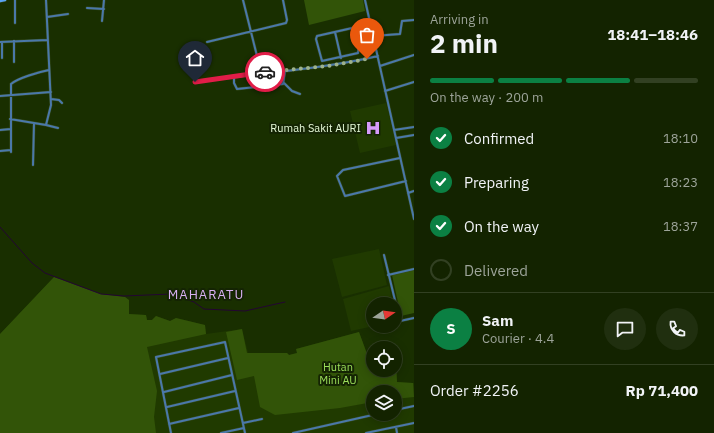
<!DOCTYPE html>
<meta charset="utf-8">
<style>
:root{--surface:#132300;--page:#202f0f;--text:#f1f3f6;--muted:#9da499;--line:#324022;--accent:#0b8043}
body{margin:0;font-family:"IBM Plex Sans",sans-serif;background:var(--page);color:var(--text);height:100vh;display:flex;flex-direction:column;font-size:15px;white-space:nowrap}
*{box-sizing:border-box;margin:0}
p{font-size:13px;color:var(--muted)}
.icon{flex:none;width:22px;height:22px;fill:none;stroke:currentColor;stroke-width:2;stroke-linecap:round;stroke-linejoin:round}
.map{position:relative;flex:1;overflow:hidden}
.details{display:flex;flex-direction:column;background:var(--surface);width:300px}
.details>*{flex:none}
.needle{width:26px;rotate:77deg}
.fabs{position:absolute;left:366px;top:297px;display:grid;gap:8px}
.fabs a{display:grid;place-items:center;width:36px;height:36px;border-radius:50%;background:var(--surface);box-shadow:0 2px 10px #0003,0 0 0 1px var(--line);font-size:20px}
.pin{position:absolute;display:grid;place-items:center;width:34px;height:34px;color:#fff;margin:-41px -17px;border-radius:50% 50% 50% 0;rotate:-45deg;box-shadow:0 0 4px #0007}
.pin .icon{rotate:45deg}
.courier{position:absolute;display:grid;place-items:center;width:40px;height:40px;margin:-20px;border:3px solid #e11d48;border-radius:50%;background:#fff;color:#222;box-shadow:0 1px 5px #0007}
.overview em{font-style:normal;font-weight:700}
.overview div{display:flex;flex-direction:column-reverse}
.overview{display:flex;align-items:center;justify-content:space-between;height:68px;padding:0 16px}
h1{font-size:26px;font-weight:700;line-height:30px}
.bar{display:grid;grid-template-columns:repeat(4,1fr);gap:6px 4px;align-content:center;height:48px;padding:0 16px}
.bar i{height:5px;border-radius:3px;background:var(--line)}
.bar .current{background:var(--accent)}
.bar p{grid-column:span 4}
.line{display:flex;align-items:center;gap:10px;padding:0 16px;border-top:1px solid var(--line)}
.line div{flex:1}
.round{display:grid;place-items:center;flex:none;width:42px;height:42px;border-radius:21px;background:var(--page)}
ol{padding:0 16px;list-style:none}
li{display:flex;align-items:center;gap:12px;height:44px}
li p{margin-inline-start:auto}
li .icon{padding:4px;border-radius:50%;background:var(--accent);color:#fff;stroke-width:4}
li:last-child{color:var(--muted)}
li i{width:22px;height:22px;border:2px solid var(--line);border-radius:50%}
main{display:flex;flex:1;min-height:0}
.map>svg:first-child{display:block}
</style>
<main>
<div class="map">
<svg width="414" height="433" viewBox="0 0 414 433">
<rect width="100%" height="100%" fill="#192f00"/>
<!-- built -->
<path fill="#203a00" fill-rule="evenodd" d="M386,103L396,145L360,153L350,111Z
M379,249L387,285L342,297L332,259Z
M54,277L101,294L125,297L129,300V314L146,315L147,320H152L156,316L170,321L176,318L205,325L206,334L242,329L248,353H287L289,355L297,353L296,349L359,332L373,370H395L396,360L397,382L414,383V433H0V334ZM373,392H395V414H373Z
M389,286L393,304H373L374,326L351,331L343,299Z"/>
<!-- green -->
<path fill="#325408" d="M304,0H363L365,11L309,25Z
M414,270V313L401,316L392,275Z
M54,277L101,294L125,297L129,300V314L146,315L147,320H152L156,316L170,321L176,318L205,325L206,334L147,347L157,391L154,417L156,433H0V334Z
M242,329L247,353H287L289,355L297,353L296,349L359,332L373,370H395L396,360L397,382L413,383L414,397L395,399V392H373V402L340,408L275,415L260,407L254,376L237,380L226,332Z"/>
<g fill="none" stroke-linecap="round" stroke-linejoin="round">
<!-- stream -->
<path stroke="#230532" stroke-width="1" d="M0,227L32,263L45,273L101,294L124,296L171,294L194,302L204,309L245,311L285,302"/>
<!-- street casing -->
<g stroke="#364b1e" stroke-width="3">
<path id="street" d="M46,0L51,105L46,125
M243,0L261,72
M365,0L414,219
M87,8L104,9
M47,17L68,14
M102,21L104,0
M15,23V0
M355,27L359,46L358,53L322,61L316,39L317,36L370,24
M335,32L341,58
M373,36L400,34L402,21L414,20
M14,41V62
M0,42L48,40
M207,42L286,23L287,20L283,0
M2,58V42
M380,66L414,55
M234,76V83L237,89L283,84L285,71
M195,82C256,73 318,70 378,56
M284,83L292,91L300,94
M385,91L414,82
M0,96L51,92
M51,99L59,100L62,103
M10,119L46,125L58,128
M0,130L11,129
M394,130L414,127
M396,138L414,135
M0,151L11,150
M11,152V84C18,78 39,72 49,70
M400,158L343,170L337,176L345,196L406,181
M33,165L34,123
M408,193L414,191
M384,255L400,321L414,318
M388,275L414,269
M160,374L228,358
M164,392L232,375
M167,407L235,391
M395,410L414,406
M243,423L262,419
M169,424L239,408
M396,427L397,433
M171,433L156,357L225,342L245,433
M221,433L244,428
M293,433L377,414
M366,433L414,423"/>
</g>
<!-- secondary casing -->
<g stroke="#364b1e" stroke-width="3.5">
<path id="secondary" d="M0,1L5,0"/>
</g>
<!-- street -->
<use href="#street" stroke="#4a78aa" stroke-width="2"/>
<!-- secondary -->
<use href="#secondary" stroke="#59a4f5" stroke-width="2.5"/>
</g>
<g fill="none" stroke-linecap="round" stroke-linejoin="round">
<!-- done -->
<path stroke="#9eb28c" stroke-width="4" stroke-dasharray="0 7.2" d="M265,72L328,66L367,59"/>
<!-- route -->
<path stroke="#e11d48" stroke-width="5" d="M195,82L265,72"/>
</g>
<!-- icons -->
<defs>
<g id="hospital-bare" transform="scale(1.2)"><path d="M-5-5h3v3.5h4V-5h3V5h-3V1.5h-4V5h-3Z" fill="#d69bfa" stroke="#142403" stroke-width="2.5" paint-order="stroke"/></g>
</defs>
<g fill-rule="evenodd">
<use href="#hospital-bare" x="373" y="128"/>
</g>
<g text-anchor="middle" dominant-baseline="central" stroke-width="4" stroke-linejoin="round" paint-order="stroke">
<!-- poi labels -->
<g font-size="11" fill="#e5f9d7" stroke="#142403" text-anchor="end">
<text x="361" y="128">Rumah Sakit AURI</text>
</g>
<!-- park labels -->
<g font-size="11" fill="#9cdf5b" stroke="#142403">
<text x="338" y="367">Hutan<tspan x="338" dy="13">Mini AU</tspan></text>
</g>
<!-- quarter labels -->
<g font-size="13" letter-spacing="1" fill="#d9b1f3" stroke="#142403">
<text x="206" y="294">MAHARATU</text>
</g>
</g>
</svg>
<div class="fabs">
<a><svg class="needle" viewBox="-14 -14 28 28"><path d="M0-13l5 13h-10z" fill="#e53935"/><path d="M0 13l5-13h-10z" fill="#9da499"/></svg></a>
<a><svg class="icon" aria-label="locate" viewBox="0 0 24 24"><circle cx="12" cy="12" r="6"/><path d="M12 2v4M12 18v4M2 12h4M18 12h4"/></svg></a>
<a><svg class="icon" aria-label="layers" viewBox="0 0 24 24"><path d="M12 4l9 5-9 5-9-5zM3 14l9 5 9-5"/></svg></a>
</div>
<div class="pin" style="left:367px;top:59px;background:#ea580c"><svg class="icon" aria-label="bag" viewBox="0 0 24 24"><path d="M5 8h14l-1 12H6zM9 8a3 3 0 0 1 6 0"/></svg></div>
<div class="pin" style="left:195px;top:82px;background:#1f2937"><svg class="icon" aria-label="home" viewBox="0 0 24 24"><path d="M3 11l9-7 9 7M6 9v11h12V9"/></svg></div>
<div class="courier" style="left:265px;top:72px"><svg class="icon" aria-label="car" viewBox="0 0 24 24"><path d="M5 17H2v-5l4-1 3-4h7l3 4 3 1v5h-3M9 17h6M6 11h13"/><circle cx="7" cy="17" r="2"/><circle cx="17" cy="17" r="2"/></svg></div>
</div>
<section class="details">
<div class="overview"><div><h1>2 min</h1><p>Arriving in</p></div><em>18:41–18:46</em></div>
<div class="bar"><i class="current"></i><i class="current"></i><i class="current"></i><i></i><p>On the way · 200 m</p></div>
<ol>
<li><svg class="icon" aria-label="check" viewBox="0 0 24 24"><path d="M5 12l5 5 9-10"/></svg>Confirmed<p>18:10</p></li>
<li><svg class="icon" aria-label="check" viewBox="0 0 24 24"><path d="M5 12l5 5 9-10"/></svg>Preparing<p>18:23</p></li>
<li><svg class="icon" aria-label="check" viewBox="0 0 24 24"><path d="M5 12l5 5 9-10"/></svg>On the way<p>18:37</p></li>
<li><i></i>Delivered</li>
</ol>
<div class="line" style="height:72px"><b class="round" style="background:var(--accent);color:#fff">S</b><div><b>Sam</b><p>Courier · 4.4</p></div><a class="round"><svg class="icon" aria-label="chat" viewBox="0 0 24 24"><path d="M4 5h16v11H9l-5 4z"/></svg></a><a class="round"><svg class="icon" aria-label="phone" viewBox="0 0 24 24"><path d="M5 4h4l2 5-3 2q2 4 5 5l2-3 5 2v4C11 20 4 13 5 4z"/></svg></a></div>
<div class="line" style="height:52px"><div>Order #2256</div><b>Rp 71,400</b></div>
</section>
</main>
